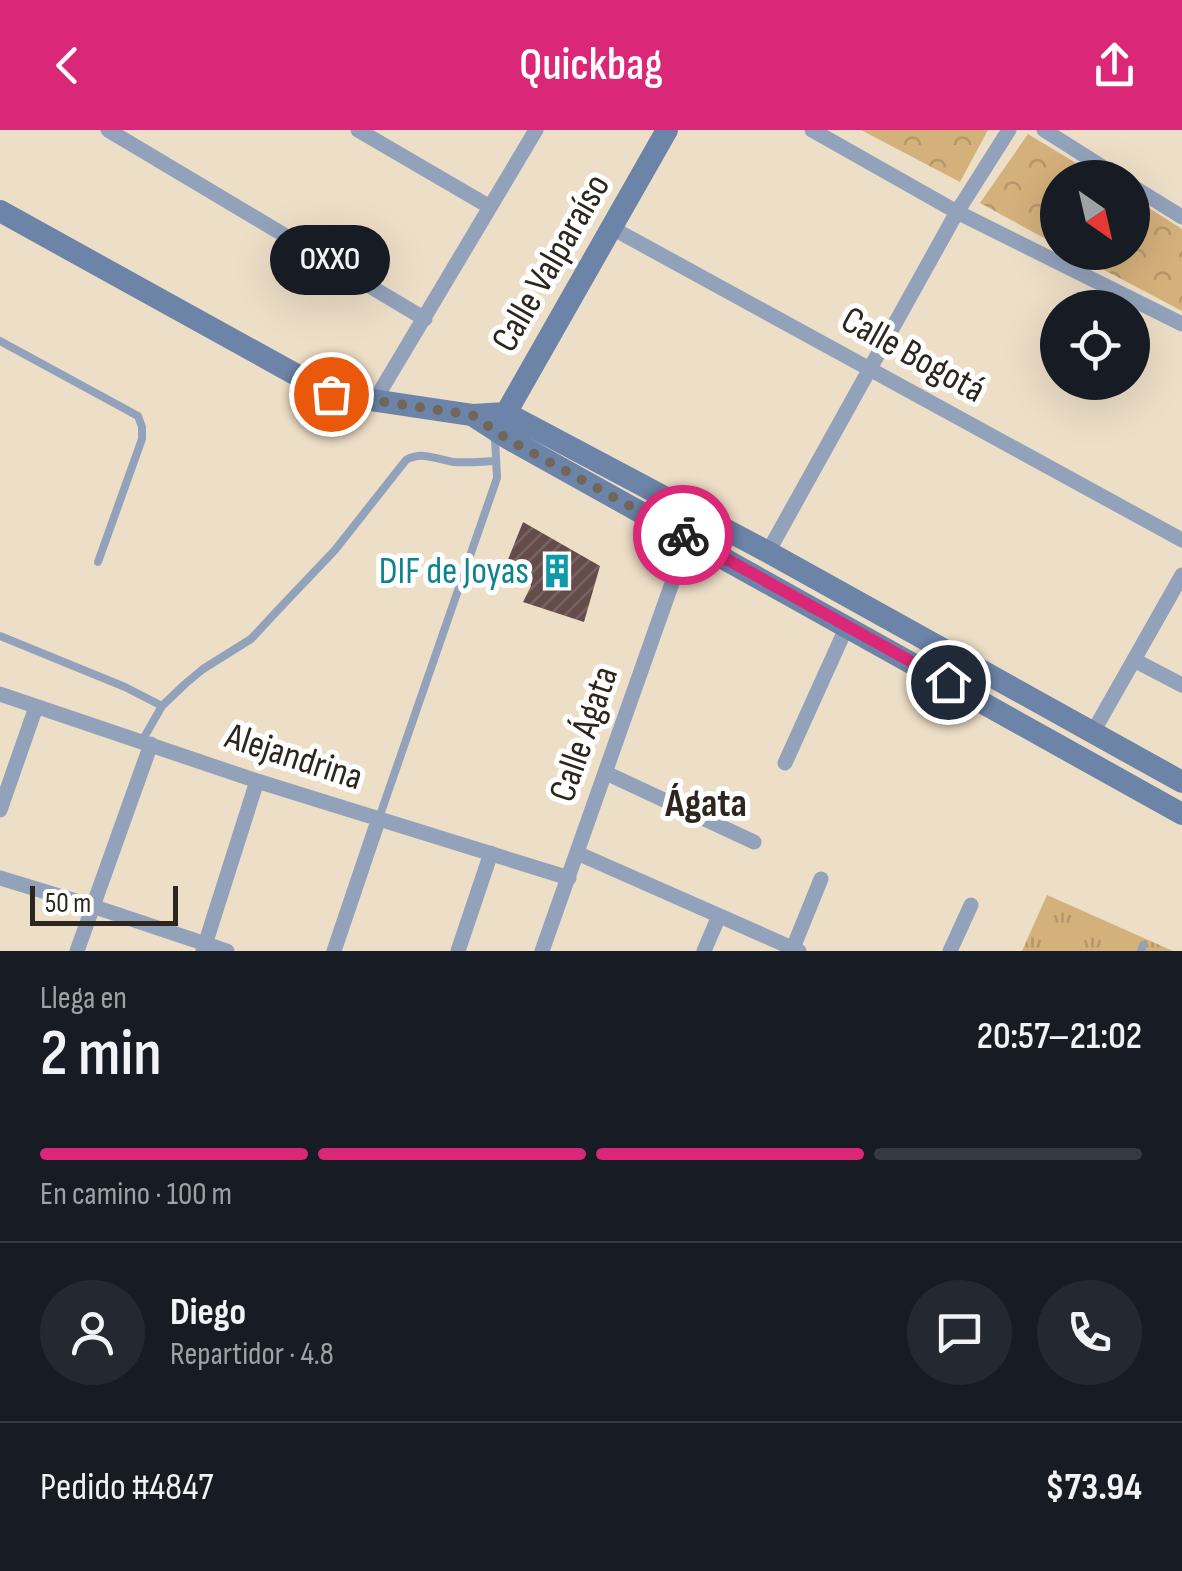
<!DOCTYPE html>
<html lang="es">
<meta charset="utf-8">
<style>
:root{--surface:#171b24;--page:#242831;--text:#f1f3f6;--muted:#9ea1a6;--line:#363941;--accent:#db2777}
body{margin:0;font-family:"Sofia Sans Condensed",sans-serif;background:var(--page);color:var(--text);height:100vh;display:flex;flex-direction:column;font-size:38px;white-space:nowrap}
*{box-sizing:border-box;margin:0}
p{font-size:32px;color:var(--muted)}
.icon{flex:none;width:55px;height:55px;fill:none;stroke:currentColor;stroke-width:2;stroke-linecap:round;stroke-linejoin:round}
.map{position:relative;height:821px;overflow:hidden}
.side{display:flex;flex-direction:column;background:var(--surface);flex:1}
.side>*{flex:none}
.needle{width:65px;rotate:146deg}
.tools{position:absolute;left:1040px;top:30px;display:grid;gap:20px}
.tools a{display:grid;place-items:center;width:110px;height:110px;border-radius:50%;background:var(--surface);box-shadow:0 10px 40px #0002;font-size:50px}
.scale{position:absolute;left:30px;bottom:25px;width:148px;box-sizing:border-box;padding-left:10px;border:5px solid #2c261e;border-top:0;font-size:28px;line-height:35px;white-space:nowrap;color:#2c261e;-webkit-text-stroke:8px #fff;paint-order:stroke}
.pin{position:absolute;display:grid;place-items:center;width:85px;height:85px;color:#fff;margin:-42px;border:5px solid #fff;border-radius:50%;box-shadow:0 2px 10px #0007}
.courier{position:absolute;display:grid;place-items:center;width:100px;height:100px;margin:-50px;border:8px solid #db2777;border-radius:50%;background:#fff;color:#222;box-shadow:0 2px 12px #0007}
.bubble{position:absolute;height:70px;border-radius:35px;background:var(--surface);box-shadow:0 10px 40px #0002;font-size:32px;font-weight:600;line-height:70px;text-align:center}
.headline em{font-style:normal;font-weight:600}
.headline div{display:flex;flex-direction:column-reverse}
.headline{display:flex;align-items:center;justify-content:space-between;height:170px;padding:0 40px}
h1{font-size:65px;font-weight:600;line-height:75px}
.bar{display:grid;grid-template-columns:repeat(4,1fr);gap:15px 10px;align-content:center;height:120px;padding:0 40px}
.bar i{height:12px;border-radius:8px;background:var(--line)}
.bar .current{background:var(--accent)}
.bar p{grid-column:span 4}
.line{display:flex;align-items:center;gap:25px;padding:0 40px;border-top:2px solid var(--line)}
.line div{flex:1}
.round{display:grid;place-items:center;flex:none;width:105px;height:105px;border-radius:52px;background:var(--page)}
header{display:flex;justify-content:space-between;align-items:center;height:130px;padding:0 40px;background:var(--accent);color:#fff;font-size:45px;font-weight:600}
.map>svg:first-child{display:block}
</style>
<header><svg class="icon" aria-label="back" viewBox="0 0 24 24"><path d="M15 5l-7 7 7 7"/></svg>Quickbag<svg class="icon" aria-label="share" viewBox="0 0 24 24"><path d="M12 15V3M7 8l5-5 5 5M5 13v7h14v-7"/></svg></header>
<div class="map">
<svg width="1182" height="821" viewBox="0 0 1182 821">
<defs>
<pattern id="grass-tufts" width="24" height="20" patternUnits="userSpaceOnUse" patternTransform="scale(2.5)"><rect width="24" height="20" fill="#d4b07b"/><path d="M3 7l-1-3M5 7V3M7 7l1-3M15 17l-1-3M17 17v-4M19 17l1-3" fill="none" stroke="#b6976a"/></pattern>
<pattern id="park-crowns" width="20" height="18" patternUnits="userSpaceOnUse" patternTransform="scale(2.5)"><rect width="20" height="18" fill="#d4b07b"/><path d="M2 6a3 3 0 1 1 6 0M12 15a3 3 0 1 1 6 0" fill="none" stroke="#b6976a"/></pattern>
<pattern id="building-hatch" width="6" height="6" patternUnits="userSpaceOnUse" patternTransform="scale(2.5)"><rect width="6" height="6" fill="#654c4a"/><path d="M-1 1l2-2M0 6l6-6M5 7l2-2" fill="none" stroke="#776361"/></pattern>
</defs>
<rect width="100%" height="100%" fill="#eddec7"/>
<!-- grass -->
<path fill="url(#grass-tufts)" d="M1047,765L1173,821H1022Z"/>
<!-- park -->
<path fill="url(#park-crowns)" d="M861,0H988L960,52Z
M1028,4L1099,47L1058,48L1057,115L980,73Z
M1133,68L1182,99V181L1072,123L1132,122Z"/>
<!-- building -->
<path fill="url(#building-hatch)" d="M523,392L600,436L584,492L523,472L531,456L527,445L505,437Z"/>
<g fill="none" stroke-linecap="round" stroke-linejoin="round">
<!-- lane -->
<path stroke="#92a2bb" stroke-width="8" d="M0,211L138,286L142,297V309L98,432
M0,506L125,557L162,576
M142,611L162,576L185,554L203,539L251,509L277,481L335,420L406,330C422,321 436,329 454,332C467,333 481,332 495,331
M379,688L497,348L495,308
M1141,821L1143,815"/>
<!-- street -->
<path stroke="#92a2bb" stroke-width="15" d="M108,0L425,189
M358,0L490,77
M812,0L957,82L1182,194
M1044,0L1120,48
M1132,56L1182,87
M612,98L1182,410
M375,270L536,0
M768,422L957,82L1009,0
M1134,530L1182,555
M0,564L257,651L569,748
M1093,602L1182,445
M785,633L847,496
M606,643L754,712
M0,680L36,577
M577,723L799,821
M0,748L92,776L227,821
M793,818L821,749
M77,821L151,614
M203,821L257,651
M334,821L379,688
M458,821L491,723
M542,821L688,408
M704,821L719,786
M950,821L971,775"/>
<!-- secondary -->
<path stroke="#6c84a8" stroke-width="22" d="M0,81L331,264L472,285L506,283L768,422L1182,652
M472,285L509,309L1182,684
M498,297L667,0"/>
</g>
<g fill="none" stroke-linecap="round" stroke-linejoin="round">
<!-- done -->
<path stroke="#706659" stroke-width="10" stroke-dasharray="0 18" d="M331,264L472,285L509,310L683,405"/>
<!-- route -->
<path stroke="#db2777" stroke-width="12" d="M683,405L948,552"/>
</g>
<!-- icons -->
<defs>
<g id="building-bare" transform="scale(2.7)"><path d="M-4-6H4V6H1V3H-1V6H-4ZM-2.5-4.3h1.7v1.8h-1.7ZM.8-4.3h1.7v1.8H.8ZM-2.5-1h1.7V.8h-1.7ZM.8-1h1.7V.8H.8Z" fill="#0f9aa8" stroke="#fff" stroke-width="2.5" paint-order="stroke"/></g>
</defs>
<g fill-rule="evenodd">
<use href="#building-bare" x="557" y="441"/>
</g>
<g text-anchor="middle" dominant-baseline="central" stroke-width="10" stroke-linejoin="round" paint-order="stroke">
<!-- street labels -->
<g font-size="38" fill="#2c261e" stroke="#fff">
<text transform="translate(551 133) rotate(-60)">Calle Valparaíso</text>
<text transform="translate(913 225) rotate(29)">Calle Bogotá</text>
<text transform="translate(584 604) rotate(-71)">Calle Ágata</text>
<text transform="translate(294 627) rotate(18)">Alejandrina</text>
</g>
<!-- culture labels -->
<g font-size="38" fill="#0d838f" stroke="#fff" text-anchor="end">
<text x="529" y="441">DIF de Joyas</text>
</g>
<!-- neighbourhood labels -->
<g font-size="40" font-weight="bold" fill="#2c261e" stroke="#fff">
<text x="706" y="674">Ágata</text>
</g>
</g>
</svg>
<div class="tools">
<a><svg class="needle" viewBox="-14 -14 28 28"><path d="M0-13l5 13h-10z" fill="#e53935"/><path d="M0 13l5-13h-10z" fill="#9ea1a6"/></svg></a>
<a><svg class="icon" aria-label="locate" viewBox="0 0 24 24"><circle cx="12" cy="12" r="6"/><path d="M12 2v4M12 18v4M2 12h4M18 12h4"/></svg></a>
</div>
<div class="scale">50 m</div>
<div class="pin" style="left:331px;top:264px;background:#ea580c"><svg class="icon" aria-label="bag" viewBox="0 0 24 24"><path d="M5 8h14l-1 12H6zM9 8a3 3 0 0 1 6 0"/></svg></div>
<div class="pin" style="left:948px;top:552px;background:#1f2937"><svg class="icon" aria-label="home" viewBox="0 0 24 24"><path d="M3 11l9-7 9 7M6 9v11h12V9"/></svg></div>
<div class="courier" style="left:683px;top:405px"><svg class="icon" aria-label="bike" viewBox="0 0 24 24"><circle cx="6" cy="16" r="4"/><circle cx="18" cy="16" r="4"/><path d="M6 16l4-8h5l3 8M10 8l3 8H6M13 5h3"/></svg></div>
<div class="bubble" style="left:270px;top:95px;width:120px">OXXO</div>
</div>
<section class="side">
<div class="headline"><div><h1>2 min</h1><p>Llega en</p></div><em>20:57–21:02</em></div>
<div class="bar"><i class="current"></i><i class="current"></i><i class="current"></i><i></i><p>En camino · 100 m</p></div>
<div class="line" style="height:180px"><a class="round"><svg class="icon" aria-label="person" viewBox="0 0 24 24"><circle cx="12" cy="8" r="4"/><path d="M4 21q1-7 8-7t8 7"/></svg></a><div><b>Diego</b><p>Repartidor · 4.8</p></div><a class="round"><svg class="icon" aria-label="chat" viewBox="0 0 24 24"><path d="M4 5h16v11H9l-5 4z"/></svg></a><a class="round"><svg class="icon" aria-label="phone" viewBox="0 0 24 24"><path d="M5 4h4l2 5-3 2q2 4 5 5l2-3 5 2v4C11 20 4 13 5 4z"/></svg></a></div>
<div class="line" style="height:130px"><div>Pedido #4847</div><b>$73.94</b></div>
</section>
